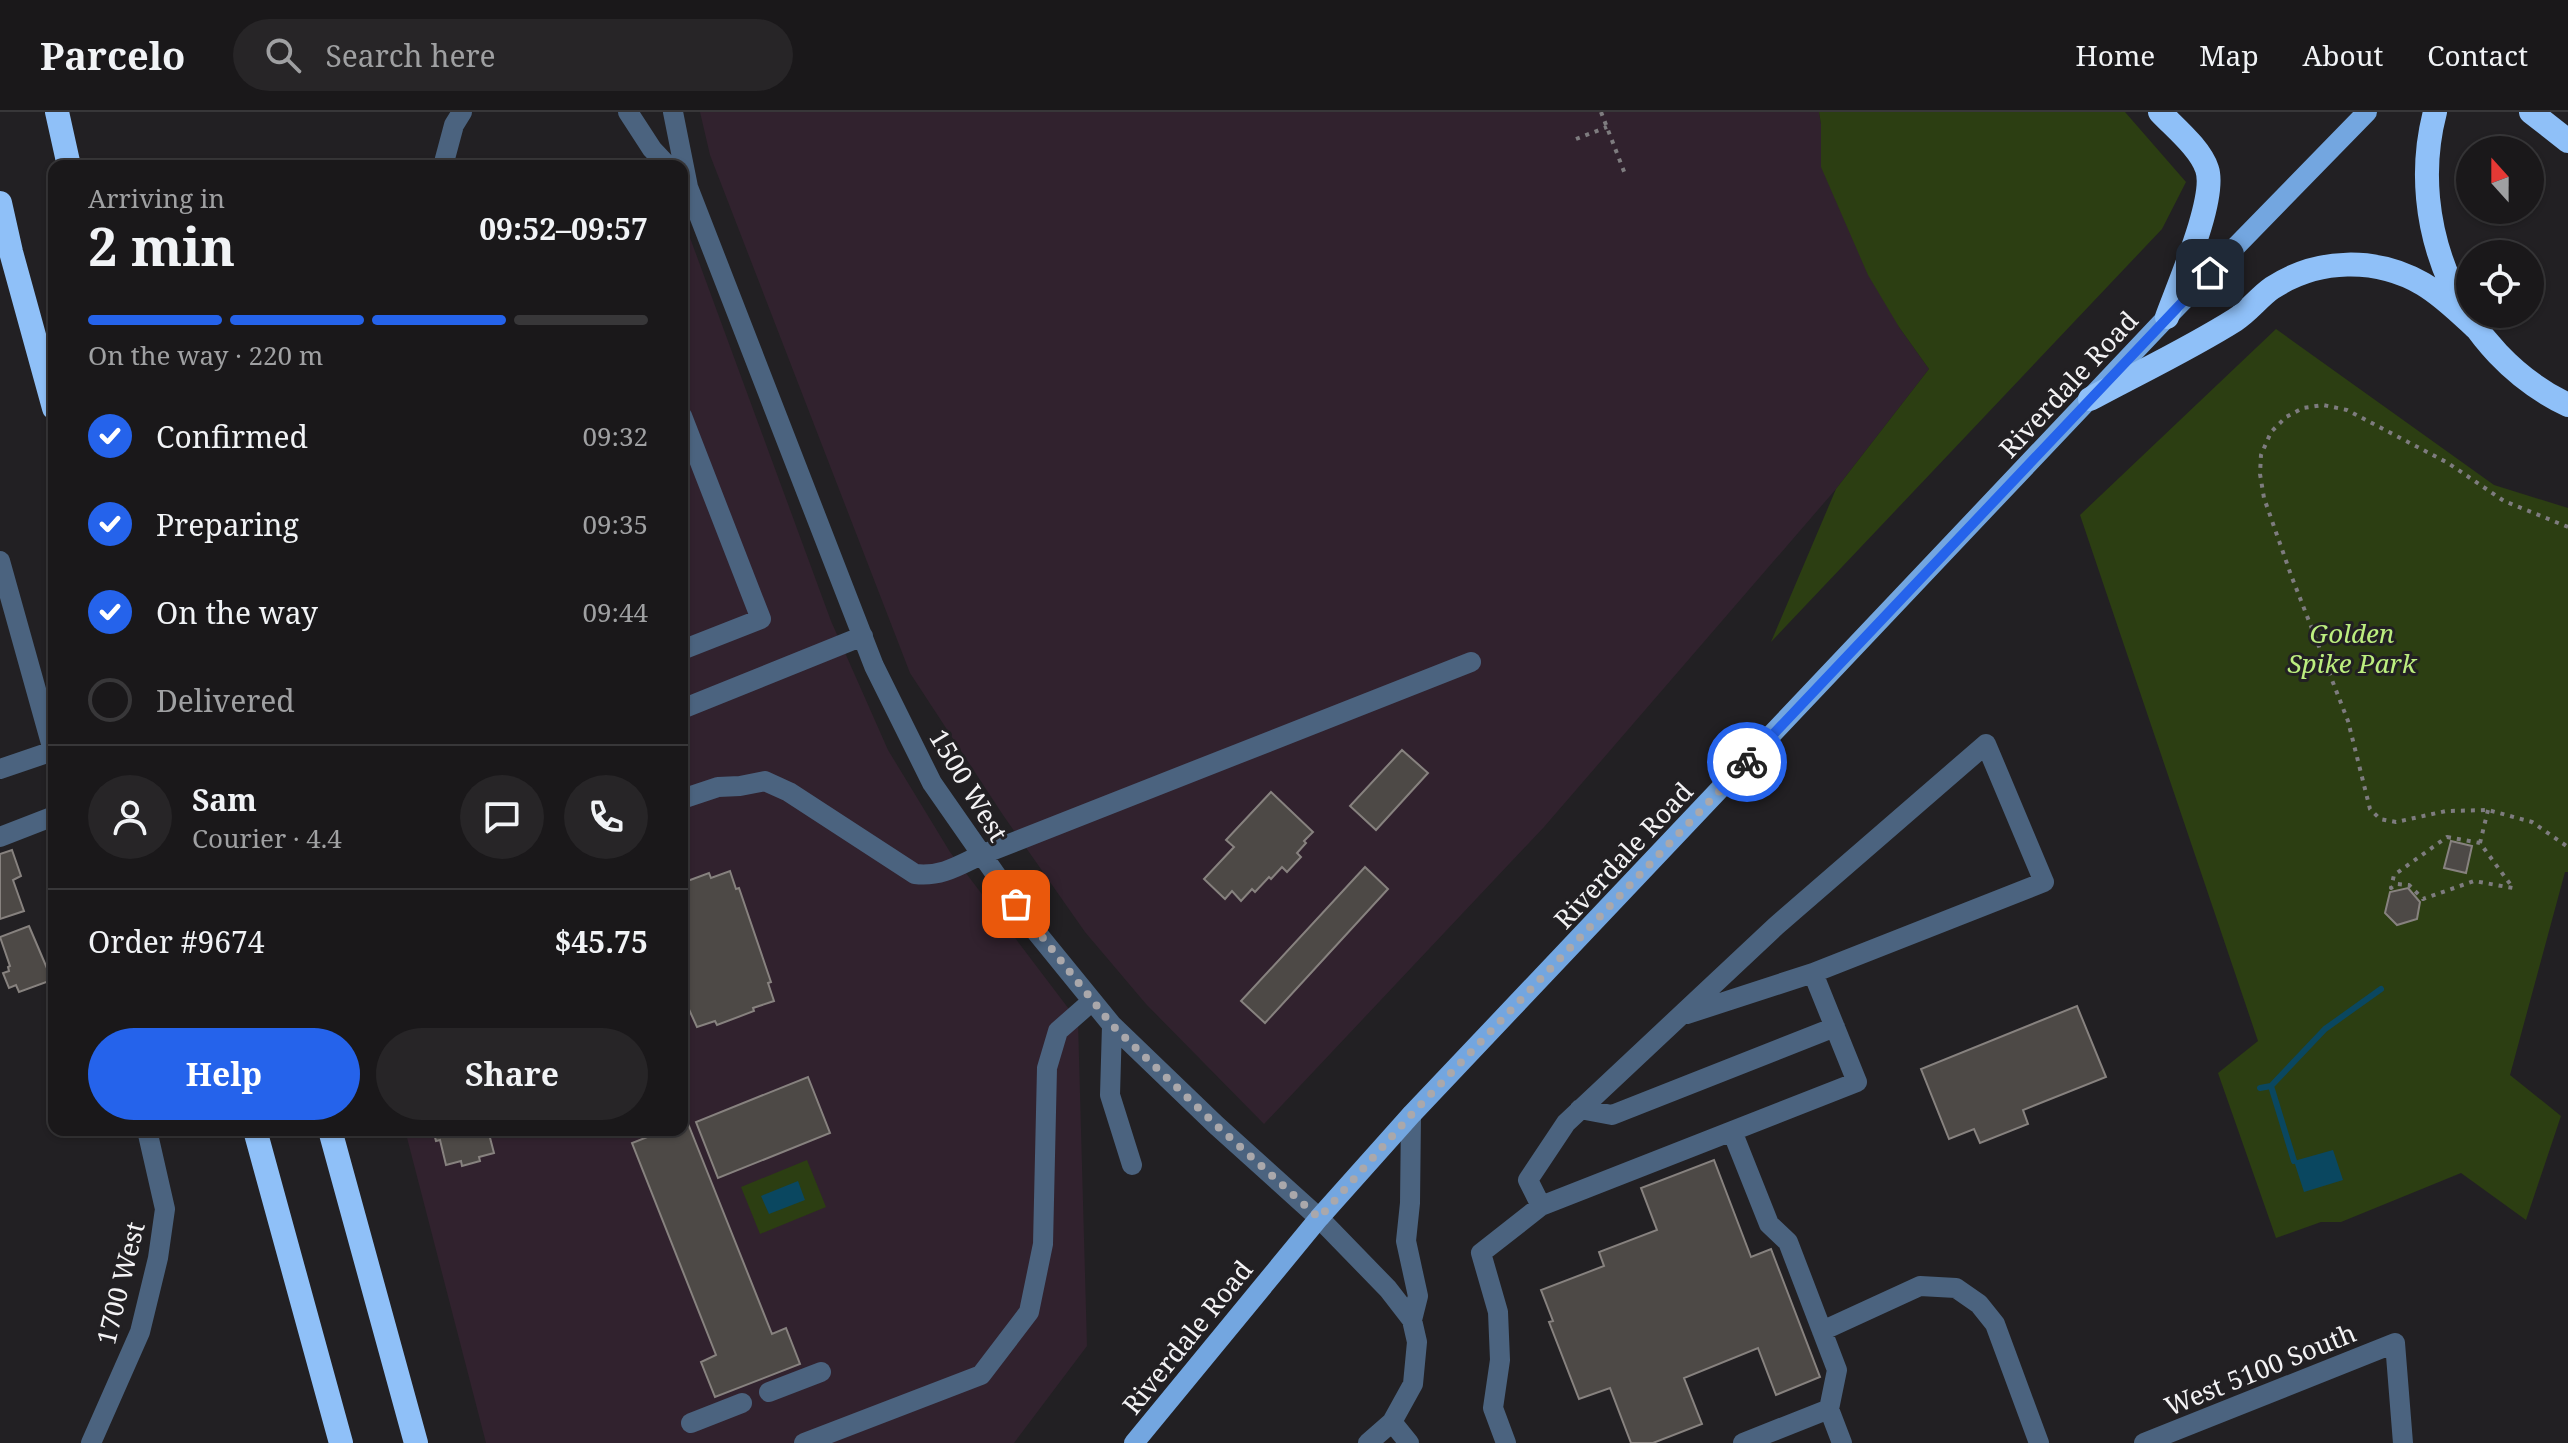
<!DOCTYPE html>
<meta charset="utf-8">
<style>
:root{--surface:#1a181a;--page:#272527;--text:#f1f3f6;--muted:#9fa0a2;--line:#383739;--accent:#2563eb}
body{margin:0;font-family:"Noto Serif",serif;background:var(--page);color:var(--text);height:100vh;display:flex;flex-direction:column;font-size:30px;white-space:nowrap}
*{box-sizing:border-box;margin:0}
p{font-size:26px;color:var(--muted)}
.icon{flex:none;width:44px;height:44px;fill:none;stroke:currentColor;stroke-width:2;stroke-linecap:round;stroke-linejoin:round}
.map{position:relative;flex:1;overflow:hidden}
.details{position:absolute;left:48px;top:48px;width:640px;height:976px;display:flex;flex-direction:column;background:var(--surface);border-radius:16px;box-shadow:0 2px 6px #0004,0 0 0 2px var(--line)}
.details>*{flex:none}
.needle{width:52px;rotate:339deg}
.buttons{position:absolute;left:2456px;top:24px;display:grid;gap:16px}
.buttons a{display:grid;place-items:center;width:88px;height:88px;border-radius:50%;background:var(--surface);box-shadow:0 2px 6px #0004,0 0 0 2px var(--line);font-size:40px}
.pin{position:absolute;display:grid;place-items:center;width:68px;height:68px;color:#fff;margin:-34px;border-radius:16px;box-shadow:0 4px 12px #0006}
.courier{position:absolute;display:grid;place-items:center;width:80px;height:80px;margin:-40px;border:6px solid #2563eb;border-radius:50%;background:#fff;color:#222;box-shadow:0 2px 10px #0007}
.head em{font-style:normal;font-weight:700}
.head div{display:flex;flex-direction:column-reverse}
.head{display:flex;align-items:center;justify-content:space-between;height:136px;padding:0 40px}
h1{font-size:52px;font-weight:700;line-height:60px}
.bar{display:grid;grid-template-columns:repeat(4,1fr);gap:12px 8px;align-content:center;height:96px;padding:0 40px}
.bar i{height:10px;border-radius:6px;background:var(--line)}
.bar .active{background:var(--accent)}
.bar p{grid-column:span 4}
.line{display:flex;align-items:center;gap:20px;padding:0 40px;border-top:2px solid var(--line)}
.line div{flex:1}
.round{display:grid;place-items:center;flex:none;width:84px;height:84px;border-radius:42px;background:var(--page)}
ol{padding:0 40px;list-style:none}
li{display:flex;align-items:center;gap:24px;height:88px}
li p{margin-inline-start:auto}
li .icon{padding:8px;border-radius:50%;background:var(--accent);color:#fff;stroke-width:4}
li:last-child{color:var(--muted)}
li i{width:44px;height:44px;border:4px solid var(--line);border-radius:50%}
.action{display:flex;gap:16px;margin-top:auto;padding:16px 40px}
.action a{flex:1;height:92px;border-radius:48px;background:var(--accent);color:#fff;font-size:32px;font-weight:700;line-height:92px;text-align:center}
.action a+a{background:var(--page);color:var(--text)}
header{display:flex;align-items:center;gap:48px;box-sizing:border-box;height:112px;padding:0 40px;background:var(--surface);border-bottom:2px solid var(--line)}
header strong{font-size:38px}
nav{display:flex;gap:44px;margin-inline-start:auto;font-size:28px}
.search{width:560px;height:72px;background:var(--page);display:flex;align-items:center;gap:20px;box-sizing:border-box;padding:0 28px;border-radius:44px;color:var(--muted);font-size:30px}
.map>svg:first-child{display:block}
</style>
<header>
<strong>Parcelo</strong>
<div class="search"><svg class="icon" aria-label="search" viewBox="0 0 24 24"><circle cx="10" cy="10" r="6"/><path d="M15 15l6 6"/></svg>Search here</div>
<nav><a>Home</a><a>Map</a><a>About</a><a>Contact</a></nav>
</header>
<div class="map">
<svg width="2568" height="1331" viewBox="0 0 2568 1331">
<rect width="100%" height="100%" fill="#222023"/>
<!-- commercial -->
<path fill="#31222e" d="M700,0H1819L1821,12L1899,215L1929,257L1836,377L1544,715L1264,1012L1146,892L1085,820L1003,703L910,561L710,43Z
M682,104L831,509L888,638L950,740L1078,909L1087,1234L1014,1331H486L405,1018H682Z"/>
<!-- green -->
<path fill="#2c3e12" d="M1819,0H2125L2186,70L2162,117L1771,530L1836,377L1929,257L1899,215L1868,163L1821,55V12Z
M2276,217L2494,373L2568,396V760H2565L2510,963L2561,1004L2526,1108L2461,1061L2341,1110H2321L2276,1126L2218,961L2258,929L2080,403Z
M807,1048L826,1095L760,1122L741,1075Z"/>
<!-- water -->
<path fill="#0a4760" d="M2333,1038L2343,1068L2304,1080L2294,1049Z
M798,1069L805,1088L769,1102L761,1084Z"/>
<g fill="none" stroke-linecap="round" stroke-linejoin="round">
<!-- stream -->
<path stroke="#0a4760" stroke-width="6" d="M2271,974L2294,1049
M2260,976L2271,974L2325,917L2381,877"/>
</g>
<!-- building -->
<path fill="#4d4946" stroke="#87827f" stroke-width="2" d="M1402,638L1428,661L1376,718L1350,694Z
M1271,680L1313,720L1304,729L1306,731L1297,741L1301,745L1287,760L1282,755L1271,767L1269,765L1255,780L1252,777L1241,789L1232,779L1225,787L1204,767L1234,735L1226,728Z
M2451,729L2472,734L2466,761L2444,756Z
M12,738L21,764L13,768L24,799L0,807V742Z
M1365,755L1388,777L1265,911L1241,889Z
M730,759L736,777L739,776L771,870L768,871L774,889L753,896L754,899L717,913L715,909L697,915L682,882V771L709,761L711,766Z
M2408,776L2420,790L2417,807L2397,813L2385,801L2390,780Z
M29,814L52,868L19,880L16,873L9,876L3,861L9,859L8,855L10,854L0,825Z
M2077,894L2106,965L2023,998L2028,1012L1980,1031L1974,1017L1949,1027L1921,957Z
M808,965L830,1021L718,1066L696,1010Z
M687,1009L772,1222L786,1216L800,1252L715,1285L701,1250L716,1243L632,1031L665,1018H682V1011Z
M433,1018H488L494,1041L479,1045L480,1049L462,1054L461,1049L446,1053L440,1028L436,1029Z
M1714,1048L1751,1145L1771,1137L1820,1265L1776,1283L1758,1236L1684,1266L1702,1312L1653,1331H1631L1610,1276L1579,1287L1549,1210L1553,1209L1541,1178L1604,1154L1599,1140L1657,1118L1641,1076Z"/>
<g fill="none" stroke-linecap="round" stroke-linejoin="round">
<!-- path -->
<path stroke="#7e7c7f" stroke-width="4" stroke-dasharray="4 6" stroke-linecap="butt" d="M1601,0L1625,62
M1576,27L1607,15
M2568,415L2504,389L2448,351L2347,298L2323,293L2303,296L2286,305L2271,320L2261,343L2260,362L2264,386L2291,463L2348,609L2370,697L2380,707L2396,710L2446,699L2488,698L2532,710L2568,735
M2447,725L2480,731L2513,776L2474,769L2423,787L2409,773L2397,772L2391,776L2394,763Z
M2480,731L2488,698"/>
<!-- minor -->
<path stroke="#4b637f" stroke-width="20" d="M628,0L652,37L668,54
M673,0L688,75L874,554L932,671L1033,816L1112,913L1216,1013L1319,1106L1388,1177L1412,1208L1417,1230L1413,1272L1392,1310L1368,1331
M443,54L454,13L462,0
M682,304L761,507L682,538
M0,449L54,642
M682,597L863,524
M0,657L53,639
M682,687L718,675L740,674L765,669L789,680L915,762C941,765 958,754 981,743L1471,550
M0,725L54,704
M1687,902L1813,861
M1112,913L1110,983L1132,1053
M1580,997L1612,1003L1835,915
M1411,1003L1410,1091L1406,1129L1418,1184L1412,1208
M1732,1019L1769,1112L1788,1130L1837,1258L1829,1297L1842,1331
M1822,1219L1920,1174L1956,1176L1979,1192L1995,1212L2039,1331
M769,1280L821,1260
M1392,1310L1409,1331
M691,1311L742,1291
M91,1331L140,1220L158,1146L165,1097L147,1018
M804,1331L981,1263L1029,1200L1043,1132L1047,956L1058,919L1091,890
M1506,1331L1493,1296L1500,1248L1498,1200L1481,1141L1541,1094L1857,970L1813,861L2044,770L1986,632L1776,814L1566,1011L1528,1068L1541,1094
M1743,1331L1829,1297
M2144,1331L2395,1231L2403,1331"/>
<!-- major -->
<path stroke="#73a6e0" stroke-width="20" d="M1134,1331L1319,1106L1411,1003L2167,205L2367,0"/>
<!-- highway -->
<path stroke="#8fc0f8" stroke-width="24" d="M57,0L69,54
M2160,0C2175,16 2200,36 2207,57C2217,86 2178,174 2167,205
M2435,0C2405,114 2461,242 2568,293
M2531,0L2568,29
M0,91L11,140L54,296
M2090,287C2138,261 2189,237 2235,208C2249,199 2259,185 2272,176C2318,146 2376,145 2423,172C2443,184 2459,200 2475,215
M255,1018L341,1331
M330,1018L416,1331"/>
</g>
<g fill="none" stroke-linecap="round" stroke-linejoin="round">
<!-- done -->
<path stroke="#aaa8ab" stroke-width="8" stroke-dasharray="0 14.4" d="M1016,792L1112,913L1216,1013L1319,1106L1411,1003L1747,650"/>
<!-- route -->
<path stroke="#2563eb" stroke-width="10" d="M1747,650L2210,161"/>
</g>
<g text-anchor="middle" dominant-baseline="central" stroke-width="6" stroke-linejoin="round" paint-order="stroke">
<!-- street labels -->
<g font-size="26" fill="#f3f2f4" stroke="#222023">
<text transform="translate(2068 272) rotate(-47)">Riverdale Road</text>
<text transform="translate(969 673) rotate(59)">1500 West</text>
<text transform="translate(1623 743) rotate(-47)">Riverdale Road</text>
<text transform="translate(120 1171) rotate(-76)">1700 West</text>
<text transform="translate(1187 1225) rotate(-51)">Riverdale Road</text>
<text transform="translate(2260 1257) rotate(-22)">West 5100 South</text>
</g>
<!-- park labels -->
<g font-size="26" font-style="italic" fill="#bcee7f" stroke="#222023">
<text x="2352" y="521">Golden<tspan x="2352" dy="30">Spike Park</tspan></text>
</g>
</g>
</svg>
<div class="buttons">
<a><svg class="needle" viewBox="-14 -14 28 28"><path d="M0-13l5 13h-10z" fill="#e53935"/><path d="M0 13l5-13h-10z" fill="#9fa0a2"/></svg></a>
<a><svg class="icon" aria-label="locate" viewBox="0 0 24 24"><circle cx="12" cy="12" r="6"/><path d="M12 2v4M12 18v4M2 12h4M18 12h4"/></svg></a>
</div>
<div class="pin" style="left:1016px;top:792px;background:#ea580c"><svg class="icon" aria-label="bag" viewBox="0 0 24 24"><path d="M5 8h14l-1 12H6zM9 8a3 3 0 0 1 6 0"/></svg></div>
<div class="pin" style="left:2210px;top:161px;background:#1f2937"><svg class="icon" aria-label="home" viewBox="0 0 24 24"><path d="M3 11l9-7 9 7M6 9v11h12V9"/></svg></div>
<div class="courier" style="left:1747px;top:650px"><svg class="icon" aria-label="bike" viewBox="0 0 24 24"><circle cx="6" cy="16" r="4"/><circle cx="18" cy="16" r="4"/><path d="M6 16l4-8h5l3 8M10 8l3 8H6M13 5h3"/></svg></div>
<section class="details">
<div class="head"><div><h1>2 min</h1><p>Arriving in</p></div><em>09:52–09:57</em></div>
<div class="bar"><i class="active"></i><i class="active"></i><i class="active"></i><i></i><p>On the way · 220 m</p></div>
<ol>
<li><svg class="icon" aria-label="check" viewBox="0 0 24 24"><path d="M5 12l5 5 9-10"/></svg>Confirmed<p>09:32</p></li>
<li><svg class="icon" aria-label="check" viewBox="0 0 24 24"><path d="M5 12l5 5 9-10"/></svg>Preparing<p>09:35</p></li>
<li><svg class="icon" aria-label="check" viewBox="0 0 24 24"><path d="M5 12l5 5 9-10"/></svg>On the way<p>09:44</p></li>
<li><i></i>Delivered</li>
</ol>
<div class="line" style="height:144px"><a class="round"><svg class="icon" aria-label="person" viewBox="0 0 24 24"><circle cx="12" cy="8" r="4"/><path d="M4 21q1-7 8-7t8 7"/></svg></a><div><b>Sam</b><p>Courier · 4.4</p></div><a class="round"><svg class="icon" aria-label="chat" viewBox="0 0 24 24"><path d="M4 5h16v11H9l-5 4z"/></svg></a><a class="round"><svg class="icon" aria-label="phone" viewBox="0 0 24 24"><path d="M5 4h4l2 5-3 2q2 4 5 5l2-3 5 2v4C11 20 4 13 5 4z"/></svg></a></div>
<div class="line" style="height:104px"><div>Order #9674</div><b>$45.75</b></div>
<div class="action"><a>Help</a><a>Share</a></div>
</section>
</div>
